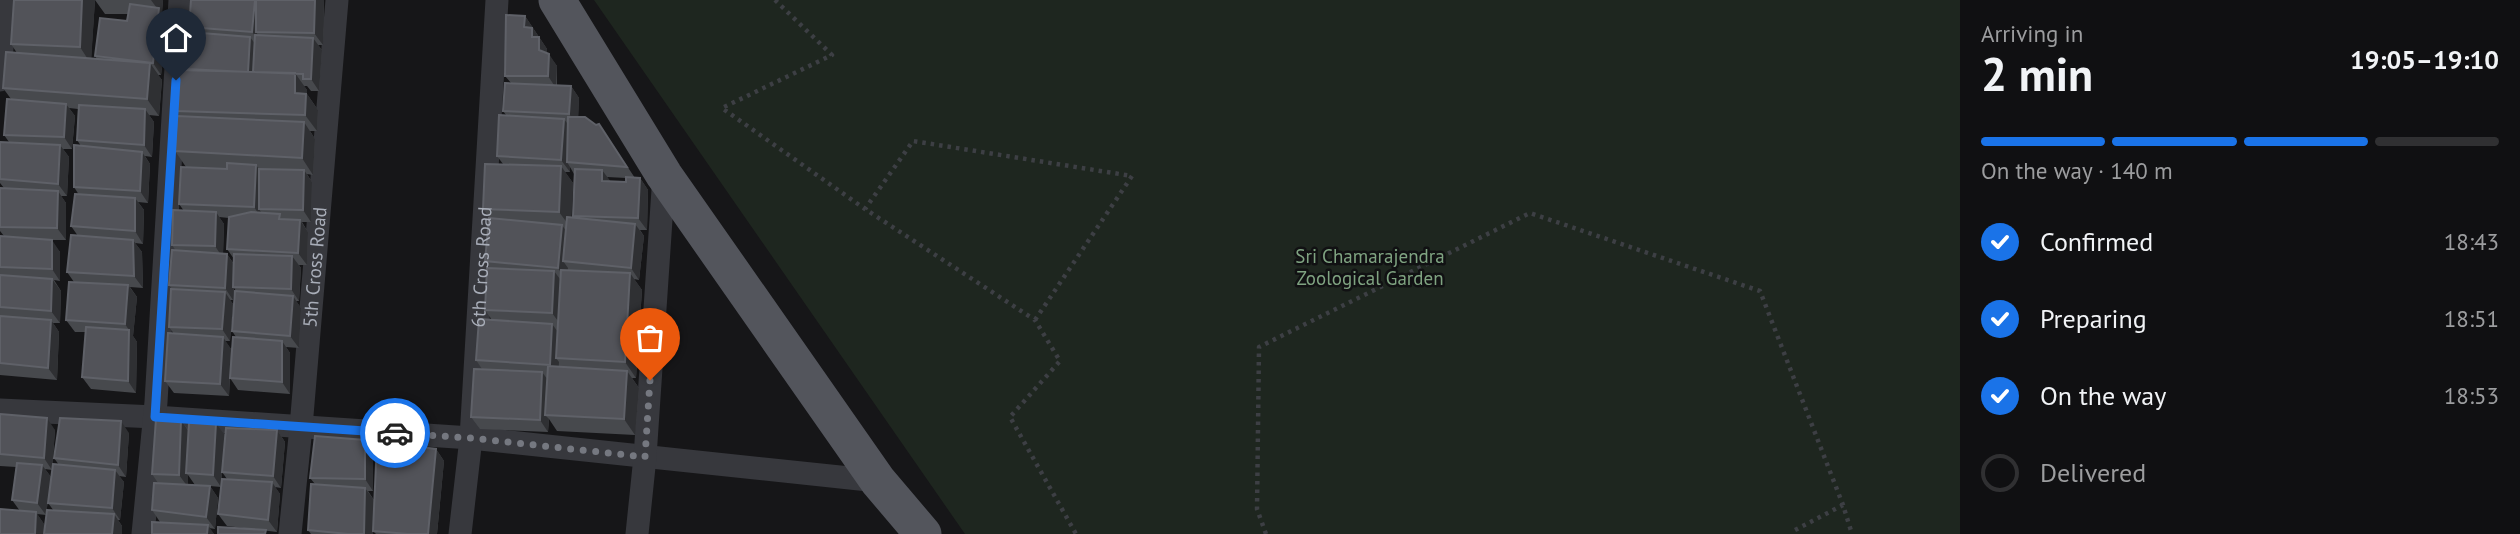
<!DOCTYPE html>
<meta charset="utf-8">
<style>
:root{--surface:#101012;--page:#1e1e20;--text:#f1f3f6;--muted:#9c9d9f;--line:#303032;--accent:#1a73e8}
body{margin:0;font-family:"PT Sans",sans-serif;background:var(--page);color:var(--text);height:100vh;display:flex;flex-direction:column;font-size:26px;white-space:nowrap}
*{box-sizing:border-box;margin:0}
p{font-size:23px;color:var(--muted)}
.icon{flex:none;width:38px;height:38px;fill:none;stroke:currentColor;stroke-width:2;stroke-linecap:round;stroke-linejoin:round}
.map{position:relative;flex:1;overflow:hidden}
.drawer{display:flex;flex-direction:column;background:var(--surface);width:560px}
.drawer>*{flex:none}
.pin{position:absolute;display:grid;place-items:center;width:60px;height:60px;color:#fff;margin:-72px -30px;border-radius:50% 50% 50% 0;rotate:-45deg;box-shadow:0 0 7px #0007}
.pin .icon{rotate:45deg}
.courier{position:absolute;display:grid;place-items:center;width:70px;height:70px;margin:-35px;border:5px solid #1a73e8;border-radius:50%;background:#fff;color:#222;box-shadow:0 2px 9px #0007}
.overview em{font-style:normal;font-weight:800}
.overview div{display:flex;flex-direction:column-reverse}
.overview{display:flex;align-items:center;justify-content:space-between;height:119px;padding:0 21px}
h1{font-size:46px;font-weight:800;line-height:52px}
.bar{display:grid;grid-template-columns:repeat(4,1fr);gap:10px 7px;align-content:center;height:84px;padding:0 21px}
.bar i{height:9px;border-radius:5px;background:var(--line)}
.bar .current{background:var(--accent)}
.bar p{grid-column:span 4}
ol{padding:0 21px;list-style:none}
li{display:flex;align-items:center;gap:21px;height:77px}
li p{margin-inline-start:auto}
li .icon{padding:7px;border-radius:50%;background:var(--accent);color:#fff;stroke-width:4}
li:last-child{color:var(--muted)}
li i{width:38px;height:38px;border:4px solid var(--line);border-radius:50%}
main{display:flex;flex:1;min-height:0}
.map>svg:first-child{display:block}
</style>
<main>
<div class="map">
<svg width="1960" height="534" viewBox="0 0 1960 534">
<rect width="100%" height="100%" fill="#161618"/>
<!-- green -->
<path fill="#1e261f" d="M594,0H1960V534H965Z"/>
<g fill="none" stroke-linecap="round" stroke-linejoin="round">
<!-- path -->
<path stroke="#3d3f44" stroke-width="4.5" stroke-dasharray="3.5 5" stroke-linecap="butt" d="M775,0L832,55L722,108L865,209
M1035,320L1132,176L913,141L865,209L1035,320L1060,361L1010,417L1076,534
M1795,530L1843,505L1852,534
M1266,534L1257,509L1259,347L1530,213L1760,291L1843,505"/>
<!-- minor -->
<g stroke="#37383d" stroke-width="23">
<path d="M0,80L5,0"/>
<path d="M0,410L155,417L471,438L878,481"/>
<path d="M143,534L156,402L180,0"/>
<path id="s1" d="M290,534L301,427L337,0"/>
<path id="s2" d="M460,534L471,438L497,0"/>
<path d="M637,534L645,457L664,175"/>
</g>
<!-- primary -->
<path stroke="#53555c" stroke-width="37" d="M557,0L664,175L878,481L923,534"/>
</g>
<!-- wall -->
<path fill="#47494d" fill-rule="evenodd" d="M14,0H95L91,59H97L95,56L127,21L128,14H105L95,0H163L162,13L168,20L161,75H158L162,80L159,116L149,115L154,122L152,157L145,156L150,164L148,203L138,202L144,210L143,244L135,243L142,252L143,288L130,287L137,297L133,336L137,342L136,393L91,389L82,377L86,332H75L66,320L74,282L67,272L78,236L71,226L79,195L74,187L81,146L77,140L78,109L69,108L75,116L72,149H63L69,157L67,196H61L66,203V240H50L60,252V281L54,280L61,291L60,323H53L59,332L57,380L0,375V236H4L0,231V188H4L0,183V142H9L4,135L11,99L3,88L17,53L11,44Z
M324,0L323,45H318L322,50L319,91H311L307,86H304L307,90V94L318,110L317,131H310L315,139L313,175L307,174L312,182L311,222H302L308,232L307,265H299L301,268L299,301H296L301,308L299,348L286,347L290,353V394L238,390L230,378L229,396L174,393L165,381L174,334L169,327L172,289L169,285L176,251L172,245L184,211L179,204L186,167L175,151L179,116L176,111L187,70L186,69L193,32L189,27ZM219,217L229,218L227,249L234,259V264L227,254L223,253L224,224ZM234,288L236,291L232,331L236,337L231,349L225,341H230L233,304L230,300H233Z
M525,16L547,49V53L557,66V85L571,86L579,98L578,117L607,136L635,178H640L648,190L647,230H640L644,236L639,280L634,279L642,290L636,378H632L639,388L635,435L557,431L549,419L548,432L480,429L471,417L482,369L476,360L492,320L485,310L490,268L485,261L490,218L483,209L503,164L497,156L506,115L503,111L511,83L505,76ZM570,167L574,174L573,216L574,218H571L573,183L565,172H570ZM607,177L626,178V182L610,181Z
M0,414L55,430L52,470L45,469L51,477L46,515L37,514L44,524L20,511L12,500L16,467L0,466Z
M181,420L189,431L216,423L225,435L277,430L285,442L281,488L275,487L280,494L277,532L227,526L218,514L227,479L222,472L221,487L210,486L218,498L215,529L209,528L214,534H152L172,523L160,522L152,510L158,483L152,474ZM188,475L195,485H188Z
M129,433L126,477L119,476L124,482L120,520H118L122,526V534H44L54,511L48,503L59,465L54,458Z
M365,440L373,452V491H368L374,500L373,534H311L308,530L315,484L310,478Z
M436,449L444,461L437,534H376L373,531Z"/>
<!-- shaded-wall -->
<path fill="#2f3033" d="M82,0H95L91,64L80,47Z
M151,0H163L162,13L168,20L161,75L153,63L159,11Z
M255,0L262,32H256L261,39V44L252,32Z
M315,0H324L323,45L314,33Z
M525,16L547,49V62L524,27Z
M250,37L259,49L257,72L248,73Z
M313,38L322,50L319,91L311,79Z
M549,54L557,66L556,88L548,76Z
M150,63L162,80L159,116L147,99Z
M295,73L307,90V94L318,110L317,131L305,115L295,93Z
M571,86L579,98L578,126L569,114Z
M66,104L75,116L72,149L64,137Z
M145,109L154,122L152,157L144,145Z
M564,119L573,131L567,162L570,167V172L561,160Z
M304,122L315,139L313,175L302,158Z
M60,145L69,157L67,196L58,184Z
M142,152L150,164L148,203L140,191Z
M256,165L265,177L259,209L263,215L262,219L254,207Z
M561,166L573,183L571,228L559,212Z
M304,170L312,182L311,222L303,210Z
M602,170L611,182L602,181Z
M640,178L648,190L647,230L638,218Z
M58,191L66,203V240L57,228Z
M135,198L144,210L143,244L135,231Z
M216,212L224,224L223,258L215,246Z
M300,220L308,232L307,265L298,253Z
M635,224L644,236L639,280L631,268Z
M562,225L570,237L563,261L568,268L566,280L558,268Z
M52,240L60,252V281L52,269Z
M133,240L142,252L143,288L134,276Z
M227,254L235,266L233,300L225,288Z
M292,256L301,268L299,301L291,289Z
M554,271L563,283L561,325L552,313Z
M630,273L642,290L636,378L625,362Z
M52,279L61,291L60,323L51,311Z
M128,285L137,297L133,336L125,324Z
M225,292L233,304L230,341L222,329Z
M293,296L301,308L299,348L290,336Z
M51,320L59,332L57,380L48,368Z
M552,324L561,336L556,358L559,362L558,377L550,365Z
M129,330L137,342L136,393L128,381Z
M223,337L231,349L229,396L220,384Z
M282,341L290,353V394L282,382Z
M627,371L639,388L635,435L624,419Z
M542,372L551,384L545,415L549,419L548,432L540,420Z
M47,418L55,430L52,470L44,458Z
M181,420L189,432L186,473L188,475V487L179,475Z
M121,421L129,433L126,477L118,465Z
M216,423L225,435L221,487L213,475Z
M277,430L285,442L281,488L273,476Z
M365,440L373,452V491L365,479Z
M436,449L444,461L437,534H428Z
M42,465L51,477L46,515L37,503Z
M115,470L124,482L120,520L112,508Z
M272,482L280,494L277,532L268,520Z
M210,486L218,498L215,529L206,517Z
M365,488L374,500L373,534H364Z
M36,512L44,524V534H35Z
M114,514L122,526V534H112Z
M208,525L214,534H207Z"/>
<!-- building -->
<path fill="#525359" stroke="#5f6168" stroke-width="2" d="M14,0H82L80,47L11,44Z
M191,0H255L252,32L189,27Z
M256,0H315L314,33L256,32Z
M130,4L159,8L153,63L95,56L100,18L127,21Z
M506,15L525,16L524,27L532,28V37H539V50L549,54L548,76H505Z
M189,32L250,37L248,72L186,69Z
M255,35L313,38L311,79H303V74L253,72Z
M6,52L150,63L147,99L3,88Z
M177,70L295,73V93L306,94L305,115L176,111Z
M505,83L571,86L569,114L503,111Z
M7,99L66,104L64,137L4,135Z
M79,105L145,109L144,145L77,140Z
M499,115L564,119L561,160L497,156Z
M177,116L304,122L302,158L175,151Z
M568,117H585L596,125L599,124L627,167L567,162Z
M0,142L60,145L58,184L0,179Z
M74,145L142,152L140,191L74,187Z
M227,163L256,165L254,207L179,204L181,167L227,169Z
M485,164L561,166L559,212L483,209Z
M259,169L304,170L303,210L259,209Z
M575,169L602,170V181L626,182V177L640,178L638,218L573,216Z
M0,188L58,191L57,228L0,227Z
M75,194L135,198V231L71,226Z
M173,210L216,212L215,246L172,245Z
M251,212L280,214L279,219L300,220L298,253L227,249L229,217Z
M567,217L635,224L631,268L563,261Z
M489,218L562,225L558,268L485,261Z
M71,235L133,240L134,276L67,272Z
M0,236L52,240V269L0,267Z
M172,250L227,254L225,288L169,285Z
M234,254L292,256L291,289L233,287Z
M487,268L554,271L552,313L485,310Z
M561,270L630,273L625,362L556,358Z
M0,275L52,279L51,311L0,307Z
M69,282L128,285L125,324L66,320Z
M171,289L225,292L222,329L169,327Z
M235,291L293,296L290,336L232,331Z
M0,316L51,320L48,368L0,363Z
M479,319L552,324L550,365L476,360Z
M86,327L129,330L128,381L82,377Z
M168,333L223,337L220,384L165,381Z
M233,337L282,341V382L230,378Z
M548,366L627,371L624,419L545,415Z
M474,369L542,372L540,420L471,417Z
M0,414L47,418L44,458L0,454Z
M60,418L121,421L118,465L54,458Z
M156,419L181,420L179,475L152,474Z
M189,423H216L213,475L186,473Z
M226,428L277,430L273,476L222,472Z
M315,436L365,440V479L310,478Z
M377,442L436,449L428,534H408L373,531Z
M17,463L42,465L37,503L12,500Z
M53,464L115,470L112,508L48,503Z
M222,479L272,482L268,520L218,514Z
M154,483L210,486L206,517L152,510Z
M311,484L365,488L364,534H348L308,530Z
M0,509L36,512L35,534H0Z
M47,510L114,514L112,534H44Z
M152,522L208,525L207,534H152Z
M218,527L266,530L265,534H218Z"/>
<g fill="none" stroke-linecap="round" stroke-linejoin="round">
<!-- done -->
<path stroke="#757880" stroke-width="7" stroke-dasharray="0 12.6" d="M395,433L471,438L645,457L650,380"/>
<!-- route -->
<path stroke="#1a73e8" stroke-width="9" d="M176,80L155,417L395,433"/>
</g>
<g text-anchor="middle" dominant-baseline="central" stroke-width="5" stroke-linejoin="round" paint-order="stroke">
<!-- park labels -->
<g font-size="19" fill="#7fa381" stroke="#111113">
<text x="1370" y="256">Sri Chamarajendra<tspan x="1370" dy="22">Zoological Garden</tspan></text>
</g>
<!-- street labels -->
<g font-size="19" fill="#a8adb8" stroke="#111113">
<text stroke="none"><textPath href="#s1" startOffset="268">5th Cross Road</textPath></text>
<text stroke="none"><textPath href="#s2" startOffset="268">6th Cross Road</textPath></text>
</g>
</g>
</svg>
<div class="pin" style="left:650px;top:380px;background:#ea580c"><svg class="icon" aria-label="bag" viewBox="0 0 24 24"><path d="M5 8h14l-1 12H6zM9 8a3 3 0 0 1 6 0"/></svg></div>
<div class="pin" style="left:176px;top:80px;background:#1f2937"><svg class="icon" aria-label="home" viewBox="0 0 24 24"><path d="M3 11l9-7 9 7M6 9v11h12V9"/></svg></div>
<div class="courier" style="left:395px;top:433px"><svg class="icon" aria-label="car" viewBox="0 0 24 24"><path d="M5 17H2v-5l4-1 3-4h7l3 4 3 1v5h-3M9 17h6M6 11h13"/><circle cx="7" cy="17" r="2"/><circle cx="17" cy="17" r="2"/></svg></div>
</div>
<section class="drawer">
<div class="overview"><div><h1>2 min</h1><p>Arriving in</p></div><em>19:05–19:10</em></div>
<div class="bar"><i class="current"></i><i class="current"></i><i class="current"></i><i></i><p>On the way · 140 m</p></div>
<ol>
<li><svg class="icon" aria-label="check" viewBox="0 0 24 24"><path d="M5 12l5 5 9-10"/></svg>Confirmed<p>18:43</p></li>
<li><svg class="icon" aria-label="check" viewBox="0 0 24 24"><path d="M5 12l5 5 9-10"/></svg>Preparing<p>18:51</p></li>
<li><svg class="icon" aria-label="check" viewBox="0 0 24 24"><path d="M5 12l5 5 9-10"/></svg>On the way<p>18:53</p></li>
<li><i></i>Delivered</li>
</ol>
</section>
</main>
